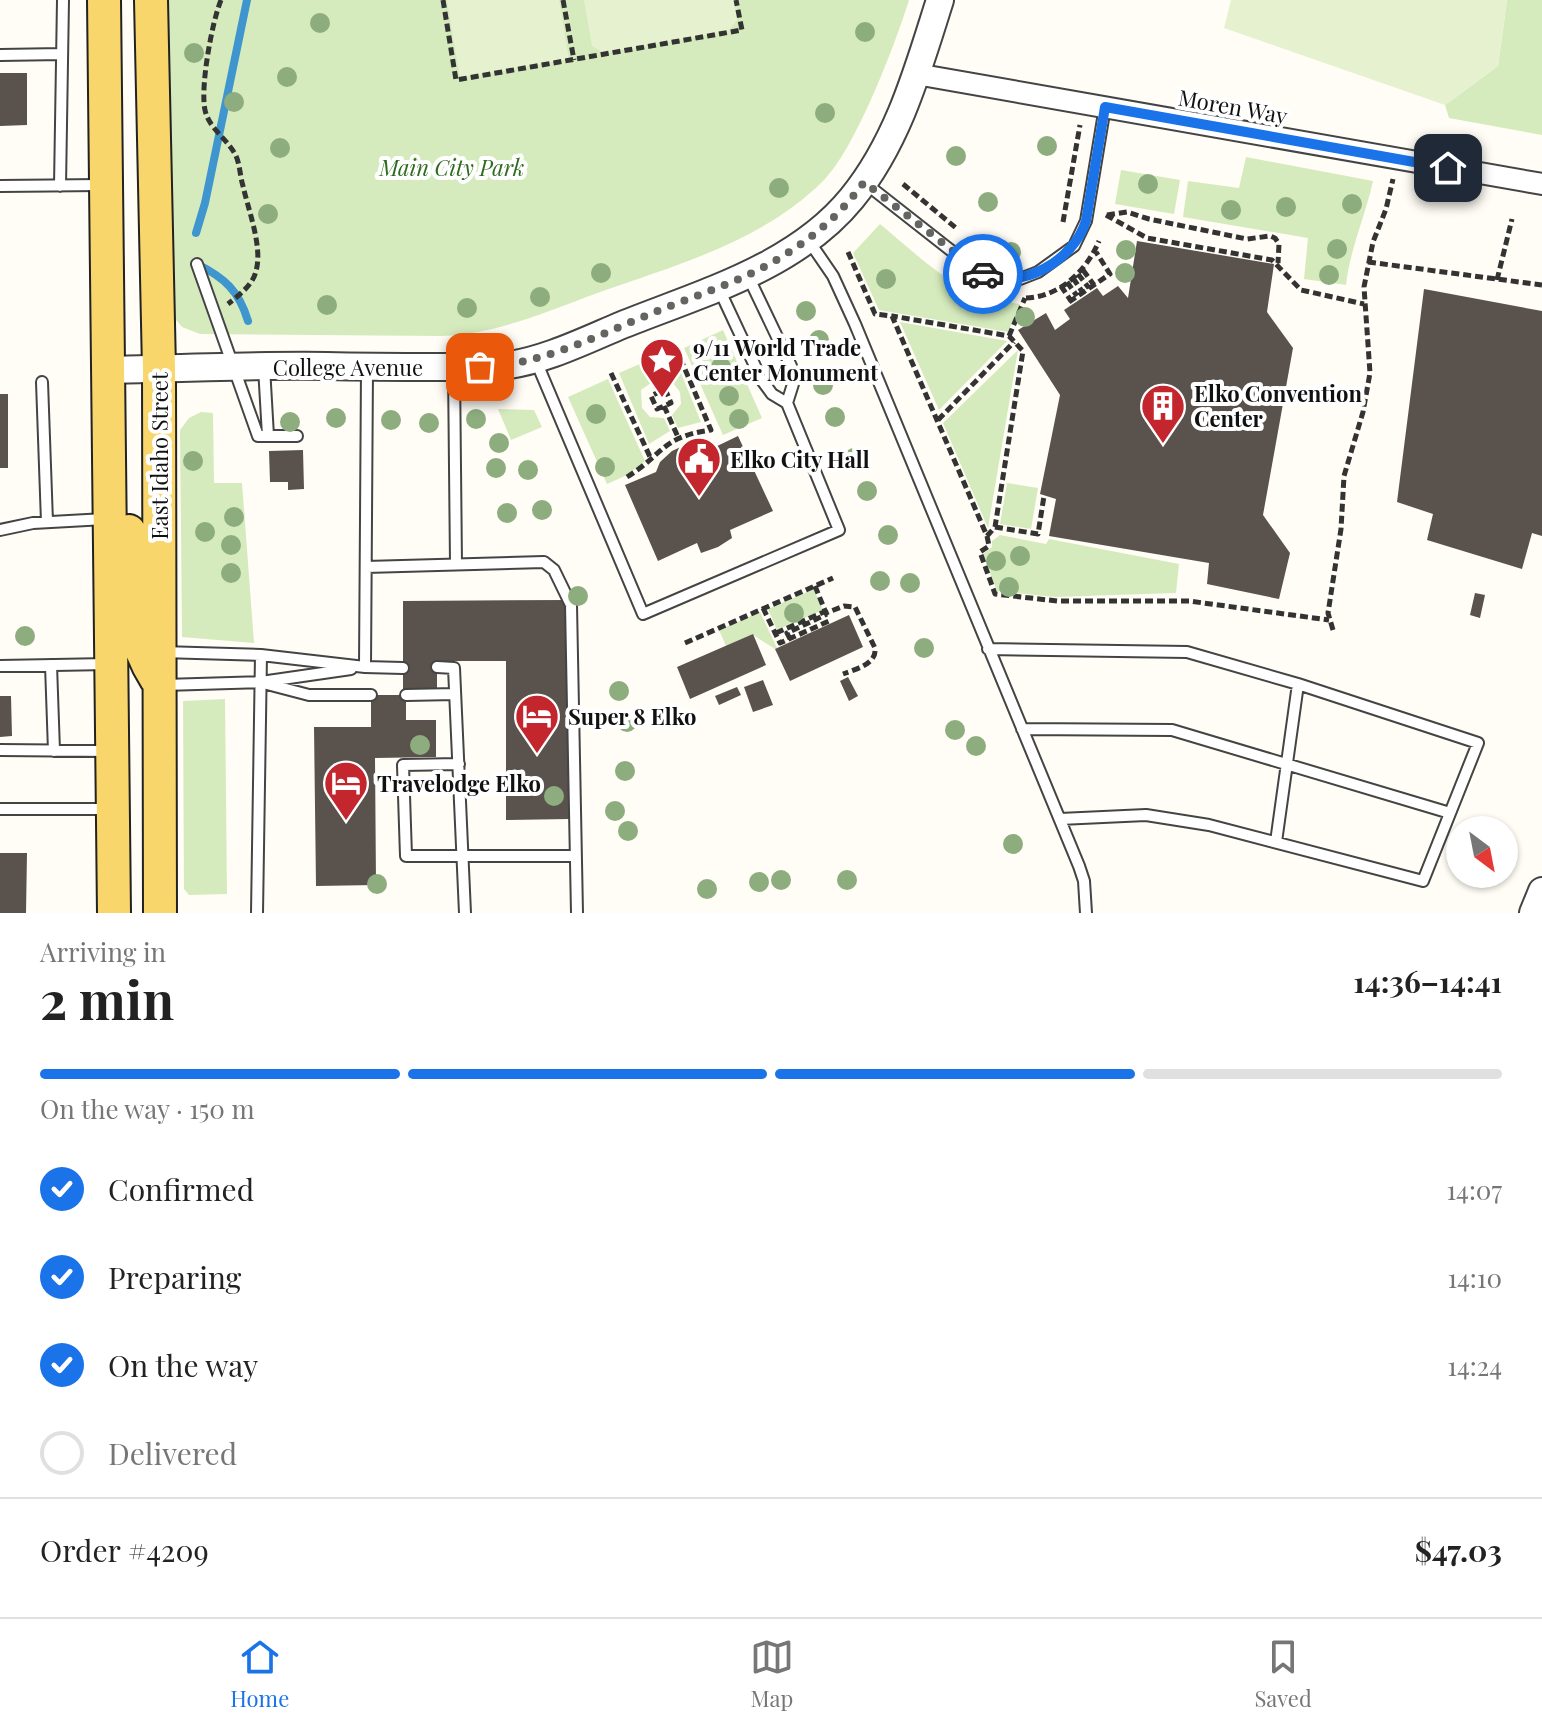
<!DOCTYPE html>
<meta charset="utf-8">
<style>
:root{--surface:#fff;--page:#f2f2f2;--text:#222;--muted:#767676;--line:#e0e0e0;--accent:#1a73e8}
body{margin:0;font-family:"Playfair Display",serif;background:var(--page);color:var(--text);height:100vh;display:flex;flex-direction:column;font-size:30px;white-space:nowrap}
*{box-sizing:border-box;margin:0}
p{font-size:26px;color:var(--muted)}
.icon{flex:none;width:44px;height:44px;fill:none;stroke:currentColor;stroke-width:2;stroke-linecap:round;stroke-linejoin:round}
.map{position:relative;height:913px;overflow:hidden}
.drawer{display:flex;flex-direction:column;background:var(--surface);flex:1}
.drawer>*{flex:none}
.needle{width:52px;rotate:148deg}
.tools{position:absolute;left:1446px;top:816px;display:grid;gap:16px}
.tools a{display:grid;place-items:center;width:72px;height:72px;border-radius:50%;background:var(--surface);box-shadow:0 2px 6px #0004;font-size:40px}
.pin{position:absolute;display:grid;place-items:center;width:68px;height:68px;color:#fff;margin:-34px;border-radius:16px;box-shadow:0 4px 12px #0006}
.courier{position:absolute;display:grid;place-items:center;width:80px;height:80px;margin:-40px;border:6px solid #1a73e8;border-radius:50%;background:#fff;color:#222;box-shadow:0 2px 10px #0007}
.overview em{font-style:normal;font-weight:700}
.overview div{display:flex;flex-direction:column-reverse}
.overview{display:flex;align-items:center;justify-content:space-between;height:136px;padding:0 40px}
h1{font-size:52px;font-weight:700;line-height:60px}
.bar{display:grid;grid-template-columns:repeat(4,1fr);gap:12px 8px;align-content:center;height:96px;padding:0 40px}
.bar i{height:10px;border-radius:6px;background:var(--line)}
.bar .selected{background:var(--accent)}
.bar p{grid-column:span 4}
.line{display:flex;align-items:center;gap:20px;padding:0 40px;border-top:2px solid var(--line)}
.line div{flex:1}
ol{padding:0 40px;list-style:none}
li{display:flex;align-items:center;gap:24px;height:88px}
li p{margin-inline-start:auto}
li .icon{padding:8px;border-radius:50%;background:var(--accent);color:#fff;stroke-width:4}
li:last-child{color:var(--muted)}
li i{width:44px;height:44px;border:4px solid var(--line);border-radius:50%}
.tab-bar{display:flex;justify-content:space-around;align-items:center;height:112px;border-top:2px solid var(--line);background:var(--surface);font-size:22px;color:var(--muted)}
.tab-bar a{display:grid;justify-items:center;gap:4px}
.tab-bar .selected{color:var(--accent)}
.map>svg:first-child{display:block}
</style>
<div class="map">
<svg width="1542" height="913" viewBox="0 0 1542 913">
<rect width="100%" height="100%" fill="#fffdf5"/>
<!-- green -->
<path fill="#d5ebbd" d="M160,0H909C895,45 855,150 823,181C763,241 677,265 600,292C548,311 498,334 442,336L200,334L182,327L171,314Z
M1507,0H1542V135L1449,118L1445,105L1498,66Z
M1246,157L1373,181C1365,217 1350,249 1346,285L1304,279L1308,238L1183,217L1188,181L1239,188Z
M1121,170L1180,180L1174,214L1115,204Z
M880,224C926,262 957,297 1020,304L1008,332L879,310L853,253Z
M900,322L1007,341L939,410Z
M723,330L762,418L723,435L684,348Z
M1018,350L988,528L943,423Z
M672,351L701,422L678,428L672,415L681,404L680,392L669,378L656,380L648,361Z
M642,363L651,383L641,390L642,408L650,417L664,418L670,431L649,444L619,373Z
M608,379L645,461L627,475L607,484L568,397Z
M498,409L534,410L542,427L511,440Z
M201,412L213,413L214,483H242L254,643L182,637L180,430L189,418Z
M1007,483L1038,488L1031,529L1000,524Z
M1000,535L1046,544L1049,539L1179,564L1176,593L1055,597L997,591L983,554L992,547V541Z
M814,589L823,610L777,630L768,609Z
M760,612L777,648L775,649L753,635L726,646L719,630Z
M225,699L227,894L189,895L184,889L183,701Z"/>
<!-- pitch -->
<path fill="#e6f2cf" d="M447,0H559L569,59L460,78Z
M584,0H734L737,20L728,31L604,53L592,46Z
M1231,0H1507L1498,66L1445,105L1224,28Z"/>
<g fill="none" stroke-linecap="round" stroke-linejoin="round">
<!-- stream -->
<path stroke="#3f96cf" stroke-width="8" d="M196,233L205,203L247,0
M197,264C225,278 239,291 248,321"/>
</g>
<!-- building -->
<path fill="#5a524d" d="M0,73H27V125L0,126Z
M1137,241L1274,264L1267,312L1293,348L1263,515L1290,553L1279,599L1207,584L1209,563L1049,536L1056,499L1040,494L1060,395L1018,330L1046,313L1055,330L1070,319L1064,310L1097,288L1103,296L1118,286L1128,298Z
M1424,289L1542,311V536L1532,533L1522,569L1427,540L1433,514L1397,502Z
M0,394H8V468H0Z
M738,436L773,511L730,530L732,538L718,547L701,553L697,543L658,561L625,485L656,472L660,462L672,451L687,444H700L713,448Z
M303,450L304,489L288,490V482H270L269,451Z
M1475,593L1485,595L1480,618L1470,615Z
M569,600V819L506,820V661H437V691H403V601Z
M849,615L863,647L790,681L775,649Z
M753,634L766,665L690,699L677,667Z
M848,677L858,696L849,701L840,681Z
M763,680L773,705L753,712L744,687Z
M737,687L741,695L719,705L715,696Z
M371,695H406V720H436V757L375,758L376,885L316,886L314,727H371Z
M0,696H11L12,736L0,737Z
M0,853H27L26,913H0Z"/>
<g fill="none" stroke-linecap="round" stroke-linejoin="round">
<!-- service casing -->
<g stroke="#444" stroke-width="14">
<path id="service" d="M0,55L62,54
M865,183L972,267L993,278L1020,279L1038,272L1074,246L1086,221L1105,107
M0,186L101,185
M60,186L63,0
M809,241L833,276L855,324L1079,866L1084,881L1086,913
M197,264L258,436H297
M748,276L791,366L793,384L787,403
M536,361L643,614L839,530L787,403L772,394L761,379L719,289
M264,367L268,436
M454,369L456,564
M42,382L47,522
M0,530L33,523L105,519
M366,567L544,562L554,570L571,605L577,913
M988,649L1187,652L1298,684L1478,743L1423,881L1209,825L1146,815L1060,819
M162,652L261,655L365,667L403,668
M51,665L54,751
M0,666L108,664
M365,667L367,369
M437,667L454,668L465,913
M267,684L309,695H371
M164,685L261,682L351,669
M406,695L455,694
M1022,729L1172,730L1450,813
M0,750L110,751
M459,764L403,765L406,856H575
M0,809H109
M1276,842L1298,684
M257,913L261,655"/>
</g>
<!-- minor casing -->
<g stroke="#444" stroke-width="24">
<path id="minor" d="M916,74L1542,184"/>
</g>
<!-- tertiary casing -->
<g stroke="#444" stroke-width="30">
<path id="tertiary" d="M110,370C182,368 255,365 327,366C366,367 404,367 442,367C462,367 483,368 503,366C544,361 584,341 622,325C702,293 796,267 852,198C899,140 918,69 940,0
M1533,913L1542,891"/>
</g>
<!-- primary casing -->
<g stroke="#222" stroke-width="36">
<path id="primary" d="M104,0L114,913
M151,0L159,369L160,913
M129,531L132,541C133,594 126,632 156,679"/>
</g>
<!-- path -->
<path stroke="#333" stroke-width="5" stroke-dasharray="8 4" stroke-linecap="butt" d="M221,0C212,22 200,87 205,110C209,129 228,139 236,156C240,165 240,176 243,186C248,209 263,247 256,271C253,285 239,295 228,304
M443,0L456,80L742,30L736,0
M563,0L574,60
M903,184L956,228
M1106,215L1147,238L1272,260L1301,290L1364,304
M1107,215L1127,212L1149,219L1247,239L1270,236L1275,238L1279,244L1278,263
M1063,222L1080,125
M848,252L875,314L892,316L987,536L995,527L1023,351L1009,336L892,316
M1368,262L1542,285
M1083,270L1094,285
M1078,274L1089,288
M1073,278L1083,293
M1497,280L1512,219
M1067,282L1077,296
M1061,286L1071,301
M1026,298C1060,297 1087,270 1099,241
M1069,302L1110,274L1096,252
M1009,336L1025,298
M644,359L658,392
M611,373L651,459
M665,389L671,403L657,409L651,396Z
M664,406L678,437
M938,420L1014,342
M627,477C664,454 661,437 711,430L675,346
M995,527L1038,534L1044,496
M987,536L989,546L980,552L995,594L1057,601H1189L1329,620
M815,586L826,613L844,606L855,607L875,648C877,664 856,669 843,674
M763,608L780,643L829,621L830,624
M1333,630L1328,613L1341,529L1344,476L1363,412L1370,373L1364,287L1373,242L1386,209L1393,179
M776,633L826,611
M790,639L787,633L827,614
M685,643L833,578"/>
<!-- service -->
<use href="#service" stroke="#fff" stroke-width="10"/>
<!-- minor -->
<use href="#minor" stroke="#fff" stroke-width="20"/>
<!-- tertiary -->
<use href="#tertiary" stroke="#fff" stroke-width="26"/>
<!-- primary -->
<use href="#primary" stroke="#f9d66b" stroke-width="32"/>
</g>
<!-- trees -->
<g fill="#8dad7f">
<circle cx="320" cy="23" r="10"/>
<circle cx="865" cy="32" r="10"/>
<circle cx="194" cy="53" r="10"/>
<circle cx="287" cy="77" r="10"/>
<circle cx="234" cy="102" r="10"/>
<circle cx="825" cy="113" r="10"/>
<circle cx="1047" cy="146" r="10"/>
<circle cx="280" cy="148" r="10"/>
<circle cx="956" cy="156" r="10"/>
<circle cx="1148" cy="184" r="10"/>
<circle cx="779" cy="188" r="10"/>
<circle cx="988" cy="202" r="10"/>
<circle cx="1352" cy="204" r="10"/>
<circle cx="1286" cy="207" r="10"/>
<circle cx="1231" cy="210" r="10"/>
<circle cx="268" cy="214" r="10"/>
<circle cx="1337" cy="249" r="10"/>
<circle cx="1126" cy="250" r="10"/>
<circle cx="1011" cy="252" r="10"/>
<circle cx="601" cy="273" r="10"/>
<circle cx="1125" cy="273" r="10"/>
<circle cx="1329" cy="275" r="10"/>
<circle cx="886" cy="279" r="10"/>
<circle cx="540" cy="297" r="10"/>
<circle cx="327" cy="305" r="10"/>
<circle cx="467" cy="308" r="10"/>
<circle cx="806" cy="311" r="10"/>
<circle cx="1025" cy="317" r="10"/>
<circle cx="819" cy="340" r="10"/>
<circle cx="721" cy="367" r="10"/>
<circle cx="823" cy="385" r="10"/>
<circle cx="729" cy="396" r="10"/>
<circle cx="596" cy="414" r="10"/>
<circle cx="835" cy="417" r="10"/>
<circle cx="336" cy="418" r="10"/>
<circle cx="476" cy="419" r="10"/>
<circle cx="739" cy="419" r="10"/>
<circle cx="391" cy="420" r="10"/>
<circle cx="290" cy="422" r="10"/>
<circle cx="429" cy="423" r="10"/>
<circle cx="499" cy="443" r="10"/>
<circle cx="854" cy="458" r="10"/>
<circle cx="193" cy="461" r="10"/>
<circle cx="605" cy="467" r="10"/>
<circle cx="496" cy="468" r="10"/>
<circle cx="528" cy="470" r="10"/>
<circle cx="867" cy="491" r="10"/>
<circle cx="542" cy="510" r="10"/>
<circle cx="507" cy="513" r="10"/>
<circle cx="234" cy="517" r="10"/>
<circle cx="205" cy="532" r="10"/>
<circle cx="888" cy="535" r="10"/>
<circle cx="231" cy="545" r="10"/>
<circle cx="1020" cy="556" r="10"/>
<circle cx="996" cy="561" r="10"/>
<circle cx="231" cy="573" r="10"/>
<circle cx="880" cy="581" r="10"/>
<circle cx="910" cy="583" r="10"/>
<circle cx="1009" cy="587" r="10"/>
<circle cx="578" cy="596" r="10"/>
<circle cx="794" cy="613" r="10"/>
<circle cx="25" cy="636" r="10"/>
<circle cx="924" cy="648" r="10"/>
<circle cx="619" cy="691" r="10"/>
<circle cx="627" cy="722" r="10"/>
<circle cx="955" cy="730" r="10"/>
<circle cx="420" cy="745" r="10"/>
<circle cx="976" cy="746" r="10"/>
<circle cx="625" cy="771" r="10"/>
<circle cx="554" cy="796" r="10"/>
<circle cx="615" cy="811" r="10"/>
<circle cx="628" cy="831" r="10"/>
<circle cx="1013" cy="844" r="10"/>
<circle cx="781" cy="880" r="10"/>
<circle cx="847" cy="880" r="10"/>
<circle cx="759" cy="882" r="10"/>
<circle cx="377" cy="884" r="10"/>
<circle cx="707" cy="889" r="10"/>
</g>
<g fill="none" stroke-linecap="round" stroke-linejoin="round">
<!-- done -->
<path stroke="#646461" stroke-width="8" stroke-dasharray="0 14.4" d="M480,367C544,365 602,333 660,310C702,293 745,280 783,256C815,236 842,213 864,182L983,274"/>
<!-- route -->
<path stroke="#1a73e8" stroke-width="10" d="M983,274C1023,290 1073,261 1086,221L1105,107L1448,168"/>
</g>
<!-- icons -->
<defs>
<g id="sight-pin" transform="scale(2.3)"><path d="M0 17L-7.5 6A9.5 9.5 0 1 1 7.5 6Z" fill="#c4262e" stroke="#fff"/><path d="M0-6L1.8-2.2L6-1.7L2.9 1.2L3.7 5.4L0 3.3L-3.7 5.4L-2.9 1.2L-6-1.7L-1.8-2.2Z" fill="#fff"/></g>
<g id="building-pin" transform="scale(2.3)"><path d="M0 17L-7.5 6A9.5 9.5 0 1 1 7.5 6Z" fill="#c4262e" stroke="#fff"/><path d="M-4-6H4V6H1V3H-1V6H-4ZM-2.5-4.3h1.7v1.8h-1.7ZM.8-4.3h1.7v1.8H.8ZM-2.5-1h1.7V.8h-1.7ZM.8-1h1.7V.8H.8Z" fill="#fff"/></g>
<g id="civic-pin" transform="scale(2.3)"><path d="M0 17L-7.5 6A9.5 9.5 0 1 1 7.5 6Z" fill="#c4262e" stroke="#fff"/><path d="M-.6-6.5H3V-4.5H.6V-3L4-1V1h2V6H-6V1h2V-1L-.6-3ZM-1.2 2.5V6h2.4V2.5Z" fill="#fff"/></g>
<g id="hotel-pin" transform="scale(2.3)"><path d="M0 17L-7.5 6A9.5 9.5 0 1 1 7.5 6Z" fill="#c4262e" stroke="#fff"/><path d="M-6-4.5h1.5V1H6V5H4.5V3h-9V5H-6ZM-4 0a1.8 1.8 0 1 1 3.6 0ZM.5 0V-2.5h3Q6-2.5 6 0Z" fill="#fff"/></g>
</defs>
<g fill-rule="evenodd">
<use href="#sight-pin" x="662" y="360"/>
<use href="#building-pin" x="1163" y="406"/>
<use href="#civic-pin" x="699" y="459"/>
<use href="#hotel-pin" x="537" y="716"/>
<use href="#hotel-pin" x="346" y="783"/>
</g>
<g text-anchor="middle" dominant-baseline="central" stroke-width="8" stroke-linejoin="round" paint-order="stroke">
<!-- street labels -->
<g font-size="22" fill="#111" stroke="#fff">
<text transform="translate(1233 106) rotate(10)">Moren Way</text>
<text x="348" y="367">College Avenue</text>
<text transform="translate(159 456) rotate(-90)">East Idaho Street</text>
</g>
<!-- park labels -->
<g font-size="22" font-style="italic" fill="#2f6b1f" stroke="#fff">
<text x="452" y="167">Main City Park</text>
</g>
<!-- poi labels -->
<g font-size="22" font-weight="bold" fill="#111" stroke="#fff" text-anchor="start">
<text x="693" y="347">9/11 World Trade<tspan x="693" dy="25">Center Monument</tspan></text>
<text x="1194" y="393">Elko Convention<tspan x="1194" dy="25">Center</tspan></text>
<text x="730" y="459">Elko City Hall</text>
<text x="568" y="716">Super 8 Elko</text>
<text x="377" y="783">Travelodge Elko</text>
</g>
</g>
</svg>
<div class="tools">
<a><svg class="needle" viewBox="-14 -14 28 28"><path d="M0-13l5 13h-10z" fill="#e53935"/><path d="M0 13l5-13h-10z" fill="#767676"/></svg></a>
</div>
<div class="pin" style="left:480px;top:367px;background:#ea580c"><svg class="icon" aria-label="bag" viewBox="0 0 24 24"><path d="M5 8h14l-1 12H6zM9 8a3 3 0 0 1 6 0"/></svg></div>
<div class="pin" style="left:1448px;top:168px;background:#1f2937"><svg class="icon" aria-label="home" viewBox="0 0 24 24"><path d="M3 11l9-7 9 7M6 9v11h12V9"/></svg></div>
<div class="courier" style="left:983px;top:274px"><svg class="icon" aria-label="car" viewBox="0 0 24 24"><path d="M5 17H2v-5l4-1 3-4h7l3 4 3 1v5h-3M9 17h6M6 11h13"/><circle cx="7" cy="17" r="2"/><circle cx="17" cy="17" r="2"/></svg></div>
</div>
<section class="drawer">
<div class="overview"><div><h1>2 min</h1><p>Arriving in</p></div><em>14:36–14:41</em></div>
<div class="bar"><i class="selected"></i><i class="selected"></i><i class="selected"></i><i></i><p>On the way · 150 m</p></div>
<ol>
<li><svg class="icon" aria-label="check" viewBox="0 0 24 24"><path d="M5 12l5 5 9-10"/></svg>Confirmed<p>14:07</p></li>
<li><svg class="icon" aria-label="check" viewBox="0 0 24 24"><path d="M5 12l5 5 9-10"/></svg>Preparing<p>14:10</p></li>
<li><svg class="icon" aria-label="check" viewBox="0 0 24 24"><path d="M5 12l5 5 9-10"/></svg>On the way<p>14:24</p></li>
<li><i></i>Delivered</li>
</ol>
<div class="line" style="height:104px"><div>Order #4209</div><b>$47.03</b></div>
</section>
<nav class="tab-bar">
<a class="selected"><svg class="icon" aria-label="home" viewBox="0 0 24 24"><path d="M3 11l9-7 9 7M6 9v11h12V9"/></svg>Home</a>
<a><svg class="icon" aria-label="map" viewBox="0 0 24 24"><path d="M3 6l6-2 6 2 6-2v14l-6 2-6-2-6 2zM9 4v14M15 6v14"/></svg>Map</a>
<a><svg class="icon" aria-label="saved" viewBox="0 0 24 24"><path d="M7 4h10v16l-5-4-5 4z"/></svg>Saved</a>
</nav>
